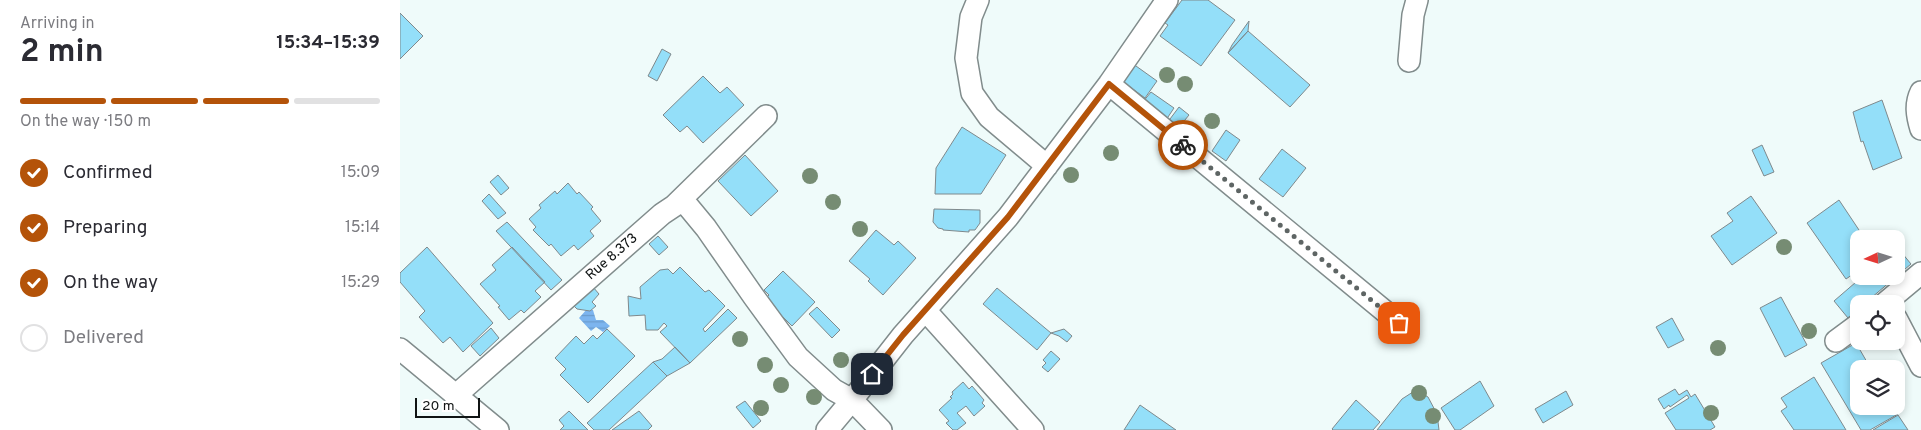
<!DOCTYPE html>
<meta charset="utf-8">
<style>
:root{--surface:#fff;--page:#f7f7f7;--text:#2b2b33;--muted:#7c7c81;--line:#e1e1e2;--accent:#b45309}
body{margin:0;font-family:Overpass,sans-serif;background:var(--page);color:var(--text);height:100vh;display:flex;flex-direction:column;font-size:19px;white-space:nowrap}
*{box-sizing:border-box;margin:0}
p{font-size:16px;color:var(--muted)}
.icon{flex:none;width:28px;height:28px;fill:none;stroke:currentColor;stroke-width:2;stroke-linecap:round;stroke-linejoin:round}
.map{position:relative;flex:1;overflow:hidden}
.sheet{display:flex;flex-direction:column;background:var(--surface);width:400px}
.sheet>*{flex:none}
.needle{width:32px;rotate:266deg}
.tools{position:absolute;left:1450px;top:230px;display:grid;gap:10px}
.tools a{display:grid;place-items:center;width:55px;height:55px;border-radius:10px;background:var(--surface);box-shadow:0 2px 8px #0003;font-size:25px}
.scale{position:absolute;left:15px;bottom:12px;width:65px;box-sizing:border-box;padding-left:5px;border:2px solid #101414;border-top:0;font-size:14px;line-height:18px;white-space:nowrap;color:#101414;-webkit-text-stroke:4px #fff;paint-order:stroke}
.pin{position:absolute;display:grid;place-items:center;width:42px;height:42px;color:#fff;margin:-21px;border-radius:10px;box-shadow:0 2px 8px #0006}
.courier{position:absolute;display:grid;place-items:center;width:50px;height:50px;margin:-25px;border:4px solid #b45309;border-radius:50%;background:#fff;color:#222;box-shadow:0 1px 6px #0007}
.overview em{font-style:normal;font-weight:700}
.overview div{display:flex;flex-direction:column-reverse}
.overview{display:flex;align-items:center;justify-content:space-between;height:85px;padding:0 20px}
h1{font-size:32px;font-weight:700;line-height:38px}
.bar{display:grid;grid-template-columns:repeat(4,1fr);gap:8px 5px;align-content:center;height:60px;padding:0 20px}
.bar i{height:6px;border-radius:4px;background:var(--line)}
.bar .active{background:var(--accent)}
.bar p{grid-column:span 4}
ol{padding:0 20px;list-style:none}
li{display:flex;align-items:center;gap:15px;height:55px}
li p{margin-inline-start:auto}
li .icon{padding:5px;border-radius:50%;background:var(--accent);color:#fff;stroke-width:4}
li:last-child{color:var(--muted)}
li i{width:28px;height:28px;border:2px solid var(--line);border-radius:50%}
main{display:flex;flex:1;min-height:0}
.map>svg:first-child{display:block}
</style>
<main>
<section class="sheet">
<div class="overview"><div><h1>2 min</h1><p>Arriving in</p></div><em>15:34–15:39</em></div>
<div class="bar"><i class="active"></i><i class="active"></i><i class="active"></i><i></i><p>On the way · 150 m</p></div>
<ol>
<li><svg class="icon" aria-label="check" viewBox="0 0 24 24"><path d="M5 12l5 5 9-10"/></svg>Confirmed<p>15:09</p></li>
<li><svg class="icon" aria-label="check" viewBox="0 0 24 24"><path d="M5 12l5 5 9-10"/></svg>Preparing<p>15:14</p></li>
<li><svg class="icon" aria-label="check" viewBox="0 0 24 24"><path d="M5 12l5 5 9-10"/></svg>On the way<p>15:29</p></li>
<li><i></i>Delivered</li>
</ol>
</section>
<div class="map">
<svg width="1521" height="430" viewBox="0 0 1521 430">
<defs>
<pattern id="water-rules" width="6" height="5" patternUnits="userSpaceOnUse" patternTransform="scale(1.25)"><rect width="6" height="5" fill="#7db5ef"/><path d="M0 2.5h6" fill="none" stroke="#6b9bcc"/></pattern>
</defs>
<rect width="100%" height="100%" fill="#effbfa"/>
<!-- water -->
<path fill="url(#water-rules)" d="M187,309L193,310L196,320H203L210,326L203,332L196,327L191,331L179,318Z"/>
<!-- building -->
<path fill="#94dff9" stroke="#7f898c" d="M782,0H808L835,20L801,66L760,36L768,25L765,23Z
M0,13L23,36L0,59Z
M849,21L848,31L828,53L832,45Z
M848,31L910,85L890,107L828,53Z
M262,49L271,54L257,81L248,76Z
M729,61L757,81L745,98L730,87L725,93L720,72Z
M303,76L320,93L327,87L344,105L303,143L287,126L280,132L263,115Z
M751,92L774,108L764,123L742,103Z
M1482,100L1502,158L1473,170L1463,141L1461,142L1453,112Z
M779,107L789,115L776,131L767,123Z
M562,127L606,155L581,194H535L536,168Z
M826,130L840,140L826,161L812,151Z
M1362,145L1374,172L1364,176L1352,150Z
M882,149L906,168L883,197L859,179Z
M345,155L378,191L351,216L318,181Z
M98,175L109,188L101,195L90,182Z
M168,183L177,194L179,192L193,207L191,209L201,221L190,231L194,236L178,250L174,245L161,256L151,244L149,246L133,230L136,227L129,219L141,208L139,205L155,191L157,194Z
M89,194L106,213L98,219L82,201Z
M1351,196L1377,233L1332,265L1311,236L1333,221L1327,213Z
M1439,200L1465,239H1459V270L1446,279L1407,223Z
M534,209L580,210V223L575,230H569V232L543,230V229L538,228L533,222Z
M107,222L162,280L151,290L96,231Z
M476,230L494,245L498,241L516,258L483,295L468,281L470,279L449,261Z
M258,236L268,247L259,255L249,244Z
M27,247L93,323L63,352L50,337L43,343L19,317L25,311L0,282V273Z
M112,247L145,282L135,291L141,297L124,313L121,310L109,320L98,307L100,306L80,284L96,270L92,265Z
M1497,247L1511,264L1464,304H1459V308L1448,318L1434,301L1463,276H1496Z
M280,267L305,292L309,290L325,306L303,329L305,332L328,309L337,318L290,363L260,332L267,326L264,323L258,330H246L245,315L229,316L228,296L241,299L240,287L260,270L268,269L273,274Z
M383,271L415,302L392,326L383,317L381,319L363,301L369,295L364,290Z
M193,287L199,294L192,302L196,306L190,311L177,309L173,305Z
M597,288L651,333L637,350L583,304Z
M1381,297L1407,345L1385,357L1360,308Z
M417,307L440,330L432,338L409,314Z
M1272,318L1284,340L1268,348L1256,327Z
M91,328L99,338L80,356L71,346Z
M207,329L235,356L188,403L160,375L166,369L155,358L176,336L184,344L193,335L197,339Z
M664,329L672,336L667,342L659,336L651,333Z
M1456,343L1471,369H1459V406H1494L1498,414L1470,430H1461L1421,363Z
M275,347L290,363L267,376L253,362L262,359Z
M651,351L660,359L648,372L642,367L646,363L643,360Z
M253,362L267,376L209,430H194L187,423Z
M1414,377L1446,430H1394L1381,411L1387,407L1381,398Z
M1080,381L1094,406L1060,430H1055L1041,408Z
M563,382L569,389L572,386L584,400L582,403L585,406L574,416L566,406L557,413L566,423L557,430H553L546,423L549,421L539,410L552,398L550,397L553,394L552,392Z
M1275,389L1279,395L1287,390L1291,397L1295,394L1315,427L1310,430H1276L1265,413L1289,398L1287,395L1270,407L1269,405L1264,409L1258,399Z
M1016,390L1028,397L1037,414L1039,430H977L1002,399Z
M1166,391L1173,405L1143,423L1135,409Z
M956,400L980,422L973,430H933L932,429Z
M345,401L361,421L353,428L336,407Z
M740,405L776,430H724Z
M169,411L188,430H160L164,426L159,420Z
M239,411L252,426L248,430H212Z
M1498,415L1508,430H1473Z"/>
<g fill="none" stroke-linecap="round" stroke-linejoin="round">
<!-- street casing -->
<g stroke="#818c8c" stroke-width="24">
<path id="street" d="M578,0L571,17L566,58L572,93L589,117L647,166
M1009,61L1013,15L1017,0
M709,84L999,323
M1521,92C1515,104 1517,116 1521,129
M282,199L306,228L354,297L398,357L434,390L452,400L481,430
M1484,304L1521,273
M525,310L633,430
M1496,318L1521,366
M1436,341L1459,324
M0,349L98,430
M55,396L262,214L274,206L366,116
M427,430L452,400L503,335L608,217L709,84L767,0"/>
</g>
<!-- street -->
<use href="#street" stroke="#fff" stroke-width="21"/>
</g>
<!-- trees -->
<g fill="#768c73">
<circle cx="767" cy="75" r="8"/>
<circle cx="785" cy="84" r="8"/>
<circle cx="812" cy="121" r="8"/>
<circle cx="711" cy="153" r="8"/>
<circle cx="671" cy="175" r="8"/>
<circle cx="410" cy="176" r="8"/>
<circle cx="433" cy="202" r="8"/>
<circle cx="460" cy="229" r="8"/>
<circle cx="1384" cy="247" r="8"/>
<circle cx="1409" cy="331" r="8"/>
<circle cx="340" cy="339" r="8"/>
<circle cx="1318" cy="348" r="8"/>
<circle cx="441" cy="360" r="8"/>
<circle cx="365" cy="365" r="8"/>
<circle cx="381" cy="385" r="8"/>
<circle cx="1019" cy="393" r="8"/>
<circle cx="414" cy="397" r="8"/>
<circle cx="361" cy="408" r="8"/>
<circle cx="1311" cy="413" r="8"/>
<circle cx="1033" cy="416" r="8"/>
</g>
<g fill="none" stroke-linecap="round" stroke-linejoin="round">
<!-- done -->
<path stroke="#5e6564" stroke-width="5" stroke-dasharray="0 9" d="M783,145L999,323"/>
<!-- route -->
<path stroke="#b45309" stroke-width="6" d="M472,374L503,335L608,217L709,84L783,145"/>
</g>
<g text-anchor="middle" dominant-baseline="central" stroke-width="4" stroke-linejoin="round" paint-order="stroke">
<!-- street labels -->
<g font-size="14" fill="#101414" stroke="#fff">
<text transform="translate(212 257) rotate(-41)">Rue 8.373</text>
</g>
</g>
</svg>
<div class="tools">
<a><svg class="needle" viewBox="-14 -14 28 28"><path d="M0-13l5 13h-10z" fill="#e53935"/><path d="M0 13l5-13h-10z" fill="#7c7c81"/></svg></a>
<a><svg class="icon" aria-label="locate" viewBox="0 0 24 24"><circle cx="12" cy="12" r="6"/><path d="M12 2v4M12 18v4M2 12h4M18 12h4"/></svg></a>
<a><svg class="icon" aria-label="layers" viewBox="0 0 24 24"><path d="M12 4l9 5-9 5-9-5zM3 14l9 5 9-5"/></svg></a>
</div>
<div class="scale">20 m</div>
<div class="pin" style="left:999px;top:323px;background:#ea580c"><svg class="icon" aria-label="bag" viewBox="0 0 24 24"><path d="M5 8h14l-1 12H6zM9 8a3 3 0 0 1 6 0"/></svg></div>
<div class="pin" style="left:472px;top:374px;background:#1f2937"><svg class="icon" aria-label="home" viewBox="0 0 24 24"><path d="M3 11l9-7 9 7M6 9v11h12V9"/></svg></div>
<div class="courier" style="left:783px;top:145px"><svg class="icon" aria-label="bike" viewBox="0 0 24 24"><circle cx="6" cy="16" r="4"/><circle cx="18" cy="16" r="4"/><path d="M6 16l4-8h5l3 8M10 8l3 8H6M13 5h3"/></svg></div>
</div>
</main>
